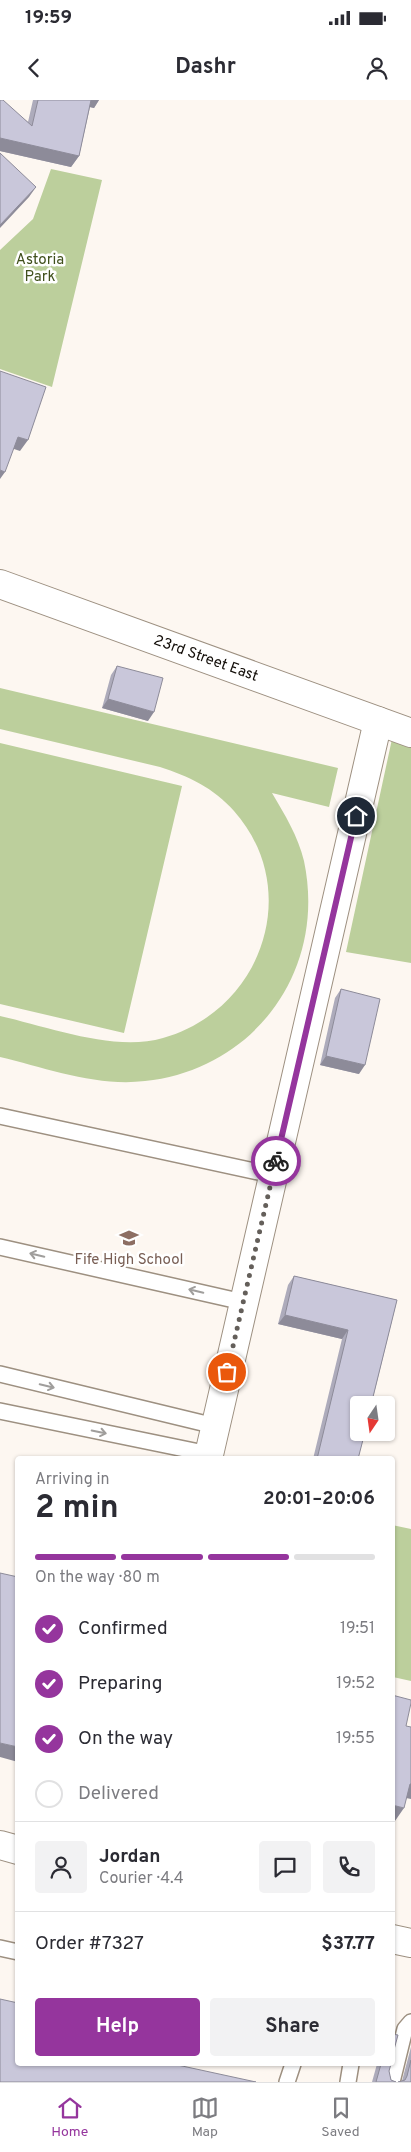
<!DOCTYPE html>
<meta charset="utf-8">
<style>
:root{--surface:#fff;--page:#f2f2f3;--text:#2b2b33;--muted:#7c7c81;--line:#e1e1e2;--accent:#95359d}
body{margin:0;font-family:Overpass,sans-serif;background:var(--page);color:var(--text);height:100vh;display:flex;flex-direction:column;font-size:19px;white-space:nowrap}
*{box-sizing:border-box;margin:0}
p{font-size:16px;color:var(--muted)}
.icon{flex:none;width:28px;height:28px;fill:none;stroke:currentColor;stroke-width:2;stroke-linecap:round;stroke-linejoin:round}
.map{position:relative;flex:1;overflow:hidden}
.sheet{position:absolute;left:15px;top:1356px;width:380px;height:610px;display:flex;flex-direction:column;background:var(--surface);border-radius:5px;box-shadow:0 1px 4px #0004}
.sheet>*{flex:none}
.needle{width:32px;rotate:193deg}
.tools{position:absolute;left:350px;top:1296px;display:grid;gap:10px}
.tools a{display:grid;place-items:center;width:45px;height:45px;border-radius:5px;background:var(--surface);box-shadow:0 1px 4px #0004;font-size:25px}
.pin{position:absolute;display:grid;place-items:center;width:42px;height:42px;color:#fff;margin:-21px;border:2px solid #fff;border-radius:50%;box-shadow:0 1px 5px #0007}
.courier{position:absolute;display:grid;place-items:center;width:50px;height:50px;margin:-25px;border:4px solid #95359d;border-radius:50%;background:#fff;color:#222;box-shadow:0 1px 6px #0007}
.summary em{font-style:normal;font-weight:700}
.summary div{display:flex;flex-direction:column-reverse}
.summary{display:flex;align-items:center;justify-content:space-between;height:85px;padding:0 20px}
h1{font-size:32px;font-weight:700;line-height:38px}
.bar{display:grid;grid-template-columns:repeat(4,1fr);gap:8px 5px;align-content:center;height:60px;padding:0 20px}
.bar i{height:6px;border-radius:4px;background:var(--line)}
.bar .current{background:var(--accent)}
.bar p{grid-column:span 4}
.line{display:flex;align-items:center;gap:12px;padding:0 20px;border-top:1px solid var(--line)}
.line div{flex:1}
.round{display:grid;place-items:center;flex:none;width:52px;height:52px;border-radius:5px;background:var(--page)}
ol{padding:0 20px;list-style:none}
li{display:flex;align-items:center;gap:15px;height:55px}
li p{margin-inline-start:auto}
li .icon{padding:5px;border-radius:50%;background:var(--accent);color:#fff;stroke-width:4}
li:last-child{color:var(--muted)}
li i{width:28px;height:28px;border:2px solid var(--line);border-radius:50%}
.button{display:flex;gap:10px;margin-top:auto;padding:10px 20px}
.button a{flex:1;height:58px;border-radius:5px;background:var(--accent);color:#fff;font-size:20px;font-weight:700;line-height:58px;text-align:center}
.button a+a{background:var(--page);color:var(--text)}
.status{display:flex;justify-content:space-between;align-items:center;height:35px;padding:0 25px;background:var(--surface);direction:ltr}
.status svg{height:14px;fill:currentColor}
header{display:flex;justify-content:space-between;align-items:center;height:65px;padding:0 20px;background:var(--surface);font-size:22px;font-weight:700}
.menu{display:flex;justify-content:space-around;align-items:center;height:70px;border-top:1px solid var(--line);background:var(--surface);font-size:14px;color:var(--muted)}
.menu a{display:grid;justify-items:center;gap:2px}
.menu .current{color:var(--accent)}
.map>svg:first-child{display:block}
</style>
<div class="status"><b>19:59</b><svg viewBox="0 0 49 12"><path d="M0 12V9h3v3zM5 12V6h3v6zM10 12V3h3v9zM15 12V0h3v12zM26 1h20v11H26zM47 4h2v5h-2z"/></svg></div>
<header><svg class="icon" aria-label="back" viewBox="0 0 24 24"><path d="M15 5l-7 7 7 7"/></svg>Dashr<svg class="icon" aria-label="person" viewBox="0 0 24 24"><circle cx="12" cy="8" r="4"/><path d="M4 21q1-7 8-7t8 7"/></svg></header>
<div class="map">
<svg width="411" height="1982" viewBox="0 0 411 1982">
<rect width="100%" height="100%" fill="#fdf7f1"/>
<!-- green -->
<path fill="#bccf9c" d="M51,69L102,80L52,287L0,269V150L33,119Z
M0,588L338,668L329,707L272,693C285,715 298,736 304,761C327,870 255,969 145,981C97,987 46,968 0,957V916C49,927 114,952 163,938C262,910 304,790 234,711C214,688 188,676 160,667L0,629Z
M392,639L411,647V863L346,852Z
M0,643L182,686L124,933L0,904Z
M392,1425L411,1429V1581L393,1577Z"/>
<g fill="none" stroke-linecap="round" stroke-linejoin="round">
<!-- lane casing -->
<g stroke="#9d9081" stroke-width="18">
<path id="lane" d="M0,1016L272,1075
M0,1147L243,1202
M0,1274L215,1326
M0,1311L209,1354
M0,1848L18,1852
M287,1982L293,1964
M348,1982L351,1964
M392,1982L405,1929L411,1922"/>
</g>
<!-- street casing -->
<g stroke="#9d9081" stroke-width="30">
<path id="street" d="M208,1359L378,621"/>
</g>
<!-- secondary casing -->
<g stroke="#9d9081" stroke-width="30">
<g id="secondary">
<path id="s1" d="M0,484L411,633"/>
<path d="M0,1745L18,1750"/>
<path d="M392,1839L411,1843"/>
</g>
</g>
<!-- lane -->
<use href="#lane" stroke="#fff" stroke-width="15"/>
<!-- street -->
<use href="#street" stroke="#fff" stroke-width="28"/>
<!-- secondary -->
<use href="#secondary" stroke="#fff" stroke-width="28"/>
</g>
<!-- wall -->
<path fill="#adabbb" d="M0,0L28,22L33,0H99L94,8L90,7L79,56L71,67L0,51Z
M117,566L148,621L102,608L111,575Z
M341,889L359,974L320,965L335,898Z
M294,1176L397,1200L358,1359H313L342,1239L278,1224L288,1185Z
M411,1947V1982L402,1981Z
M377,1964H391L389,1971L391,1980L396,1982H372Z"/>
<!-- shaded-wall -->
<path fill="#8d8b99" d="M89,0H99L94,8L85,6Z
M0,38L79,56L71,67L0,51Z
M36,87L29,97L0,128V125Z
M18,337L28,340L20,351L11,348Z
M0,370L5,372L0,379Z
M108,599L154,612L148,621L102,608Z
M326,956L365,965L359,974L320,965Z
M285,1215L348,1230L342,1239L278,1224Z
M0,1643L18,1647V1662L0,1657Z
M410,1684H411V1699L401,1697Z
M392,1705L404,1708L395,1721L392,1720Z"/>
<!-- building -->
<path fill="#c9c7da" stroke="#8d8b99" d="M0,0H3L32,26L38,0H91L79,56L0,38Z
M0,53L36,87L0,125Z
M0,271L46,287L28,340L18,337L5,372L0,370Z
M117,566L163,578L154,612L108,599Z
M341,889L380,899L365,965L326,956Z
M294,1176L397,1200L371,1305H359V1332H365L358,1359H317L348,1230L285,1215Z
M0,1473L18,1477V1647L0,1643Z
M392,1595L411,1600V1603L406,1626L411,1627V1684H410L404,1708L392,1705Z
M0,1899L18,1903V1964H173L256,1982H0Z
M392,1934L398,1935L392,1957Z
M411,1960V1982H398L405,1980L407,1976Z
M381,1964H391L389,1971L391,1980L396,1982H376Z"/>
<!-- one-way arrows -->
<defs><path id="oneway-shaft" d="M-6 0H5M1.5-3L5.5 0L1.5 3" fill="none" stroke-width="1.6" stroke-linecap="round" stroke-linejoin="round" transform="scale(1.25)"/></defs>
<g stroke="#a09e9c">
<use href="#oneway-shaft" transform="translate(37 1155) rotate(-167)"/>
<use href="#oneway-shaft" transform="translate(196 1191) rotate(-167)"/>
<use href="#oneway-shaft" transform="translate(47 1286) rotate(13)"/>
<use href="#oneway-shaft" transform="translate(99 1332) rotate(12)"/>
</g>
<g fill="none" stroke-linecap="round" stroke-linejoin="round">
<!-- done -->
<path stroke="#645f5a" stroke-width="5" stroke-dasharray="0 9" d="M227,1272L276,1061"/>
<!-- route -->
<path stroke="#95359d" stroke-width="6" d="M276,1061L356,716"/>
</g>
<!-- icons -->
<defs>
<g id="school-bare" transform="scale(1.5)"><path d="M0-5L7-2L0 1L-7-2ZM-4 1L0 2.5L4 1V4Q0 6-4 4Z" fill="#8d6e63" stroke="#fff" stroke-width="2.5" paint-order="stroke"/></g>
</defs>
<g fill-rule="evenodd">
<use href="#school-bare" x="129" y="1138"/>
</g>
<g text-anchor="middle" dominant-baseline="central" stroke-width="5" stroke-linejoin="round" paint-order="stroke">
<!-- park labels -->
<g font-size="15" fill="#40501c" stroke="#fff">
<text x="40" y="160">Astoria<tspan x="40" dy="17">Park</tspan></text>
</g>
<!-- street labels -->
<g font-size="15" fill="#120d08" stroke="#fff">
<text stroke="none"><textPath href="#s1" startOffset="219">23rd Street East</textPath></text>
</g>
<!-- education labels -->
<g font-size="15" fill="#785e54" stroke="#fff">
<text x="129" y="1160">Fife High School</text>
</g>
</g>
</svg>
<div class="tools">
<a><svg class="needle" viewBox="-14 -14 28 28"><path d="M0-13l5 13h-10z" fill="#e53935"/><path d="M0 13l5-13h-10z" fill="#7c7c81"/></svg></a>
</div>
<div class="pin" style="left:227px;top:1272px;background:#ea580c"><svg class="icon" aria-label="bag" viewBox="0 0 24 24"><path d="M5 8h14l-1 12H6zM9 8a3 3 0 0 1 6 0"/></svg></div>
<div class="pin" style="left:356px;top:716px;background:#1f2937"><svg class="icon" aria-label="home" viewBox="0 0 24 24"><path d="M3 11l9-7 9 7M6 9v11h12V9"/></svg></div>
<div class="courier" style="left:276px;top:1061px"><svg class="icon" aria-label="bike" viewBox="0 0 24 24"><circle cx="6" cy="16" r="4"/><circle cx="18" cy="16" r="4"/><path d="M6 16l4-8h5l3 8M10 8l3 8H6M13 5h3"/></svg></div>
<section class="sheet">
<div class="summary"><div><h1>2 min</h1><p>Arriving in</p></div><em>20:01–20:06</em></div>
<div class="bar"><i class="current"></i><i class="current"></i><i class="current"></i><i></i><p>On the way · 80 m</p></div>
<ol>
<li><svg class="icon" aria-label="check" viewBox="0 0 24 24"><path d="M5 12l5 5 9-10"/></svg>Confirmed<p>19:51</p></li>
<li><svg class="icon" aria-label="check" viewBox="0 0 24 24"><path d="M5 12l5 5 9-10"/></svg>Preparing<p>19:52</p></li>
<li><svg class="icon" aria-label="check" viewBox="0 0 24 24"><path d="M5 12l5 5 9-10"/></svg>On the way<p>19:55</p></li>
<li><i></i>Delivered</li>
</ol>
<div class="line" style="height:90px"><a class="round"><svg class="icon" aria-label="person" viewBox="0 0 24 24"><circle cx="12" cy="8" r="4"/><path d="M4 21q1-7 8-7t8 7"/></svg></a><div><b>Jordan</b><p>Courier · 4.4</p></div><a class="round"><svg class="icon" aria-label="chat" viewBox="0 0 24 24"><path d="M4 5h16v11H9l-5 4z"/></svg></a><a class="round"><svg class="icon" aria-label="phone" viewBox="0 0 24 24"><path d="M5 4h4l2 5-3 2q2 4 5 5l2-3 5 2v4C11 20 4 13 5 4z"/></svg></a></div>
<div class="line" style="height:65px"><div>Order #7327</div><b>$37.77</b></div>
<div class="button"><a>Help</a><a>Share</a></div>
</section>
</div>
<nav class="menu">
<a class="current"><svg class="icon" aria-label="home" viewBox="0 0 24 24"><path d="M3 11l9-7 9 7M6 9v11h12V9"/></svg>Home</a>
<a><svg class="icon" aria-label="map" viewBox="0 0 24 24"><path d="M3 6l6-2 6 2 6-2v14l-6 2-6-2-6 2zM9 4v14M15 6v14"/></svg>Map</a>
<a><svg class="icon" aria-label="saved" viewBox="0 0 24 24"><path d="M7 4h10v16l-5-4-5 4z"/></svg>Saved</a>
</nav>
